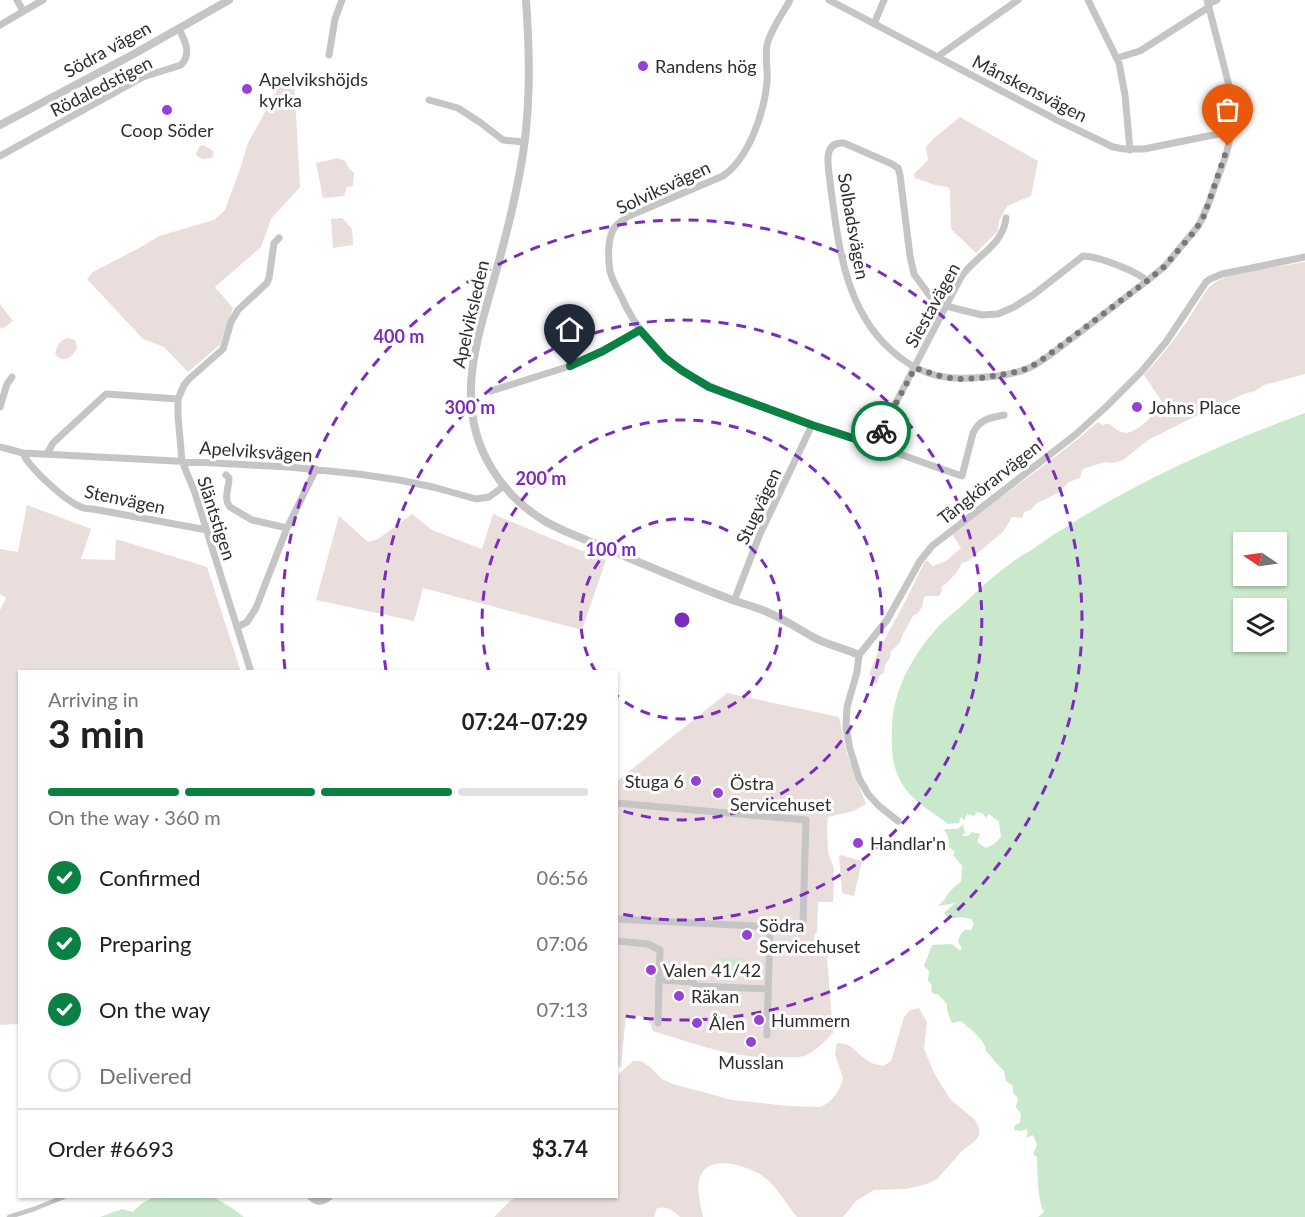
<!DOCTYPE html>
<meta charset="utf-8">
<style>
:root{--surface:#fff;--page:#f2f2f2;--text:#202124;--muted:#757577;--line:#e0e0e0;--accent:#0b8043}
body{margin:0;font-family:Lato,sans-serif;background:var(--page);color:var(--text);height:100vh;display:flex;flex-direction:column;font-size:22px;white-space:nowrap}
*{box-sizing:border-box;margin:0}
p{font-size:20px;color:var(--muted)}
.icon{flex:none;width:33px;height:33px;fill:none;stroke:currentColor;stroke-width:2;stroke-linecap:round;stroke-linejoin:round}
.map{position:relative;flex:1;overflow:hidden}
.details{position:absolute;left:18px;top:670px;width:600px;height:528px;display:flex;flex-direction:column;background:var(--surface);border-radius:0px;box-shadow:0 2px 4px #0004}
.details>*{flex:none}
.needle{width:39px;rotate:283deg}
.buttons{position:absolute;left:1233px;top:532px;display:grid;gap:12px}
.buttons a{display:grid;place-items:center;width:54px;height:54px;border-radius:0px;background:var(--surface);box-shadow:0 2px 4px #0004;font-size:30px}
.pin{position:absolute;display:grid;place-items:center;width:51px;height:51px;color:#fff;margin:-62px -26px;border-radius:50% 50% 50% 0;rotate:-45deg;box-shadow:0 0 6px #0007}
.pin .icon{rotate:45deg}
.courier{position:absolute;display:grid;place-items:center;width:60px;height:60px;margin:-30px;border:4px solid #0b8043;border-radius:50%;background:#fff;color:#222;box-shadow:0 2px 8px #0007}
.summary em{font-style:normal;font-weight:700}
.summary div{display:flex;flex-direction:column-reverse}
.summary{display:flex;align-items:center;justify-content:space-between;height:102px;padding:0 30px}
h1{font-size:39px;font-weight:700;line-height:45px}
.bar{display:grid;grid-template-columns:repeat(4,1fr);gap:9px 6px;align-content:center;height:72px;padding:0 30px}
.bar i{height:8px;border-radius:4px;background:var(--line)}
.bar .active{background:var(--accent)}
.bar p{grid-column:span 4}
.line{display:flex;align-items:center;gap:15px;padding:0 30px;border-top:2px solid var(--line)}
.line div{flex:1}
ol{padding:0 30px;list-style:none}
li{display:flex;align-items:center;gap:18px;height:66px}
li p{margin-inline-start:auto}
li .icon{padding:6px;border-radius:50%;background:var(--accent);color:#fff;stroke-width:4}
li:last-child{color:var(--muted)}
li i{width:33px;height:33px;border:3px solid var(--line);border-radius:50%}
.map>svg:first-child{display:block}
</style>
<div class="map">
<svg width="1305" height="1217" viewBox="0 0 1305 1217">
<rect width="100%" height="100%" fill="#fff"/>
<!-- green -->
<path fill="#eadedd" d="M292,73L294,79L300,187L271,219L261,247L215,287L233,308L220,345L188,372L164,347L143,339L87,279L93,272L141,247L159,236L214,220L225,210L241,166L248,143L280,85L289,75Z
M960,117L1038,161L1031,196L1007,206L999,221L998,231L976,253L951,229L950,190L948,187L935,185L915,178L914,174L928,160L926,147L933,139Z
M203,145L212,150L214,153L212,158L203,159L197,156L196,153L200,146Z
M338,158L345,161L349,168L354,173L353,186L347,187L344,196L323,198L316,163Z
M342,218L352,229L353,245L333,248L331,219Z
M1305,262V374L1264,385L1255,391L1244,394L1208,410L1148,440L1122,461L1112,463L1106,462L1085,468L1082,470L1080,478L1069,482L1058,493L1037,503L1031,510L1024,512L1022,518L1012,517L1003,532L968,561L962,563C958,572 949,582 941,587L942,591L939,596H927L924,597L922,607L918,613L913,616L903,634L899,644L891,651L890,658L885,665L884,673L879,676L877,685L869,674L880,648L905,602L925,561H928L933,566L946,561L961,548L952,534C1000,496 1052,462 1098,422L1103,425C1111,422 1110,425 1116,429C1132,443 1153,414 1163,403L1144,375C1160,358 1174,340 1188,320C1195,310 1204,290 1214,283C1232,271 1283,266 1305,262Z
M0,304L13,321L2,329L0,327Z
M68,338L75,340L77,348C72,358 62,364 55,354C57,346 59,340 68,338Z
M27,505L91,529L81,559L115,560L116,539L207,567L241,672H20L19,1024L0,1025V610L6,598L0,594V549L18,552Z
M412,514L432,530L482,549L493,514L555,540L606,560L582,630L423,588L414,621L316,600L339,516L368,542L378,539Z
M727,693L839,717L847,754L866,804L854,811L828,817L827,827L828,852L834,869L833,902H818L817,933H815L814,943L826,944L833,1033C825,1041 815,1052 804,1056C798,1058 790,1057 785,1057C740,1061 695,1044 653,1031L648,1018L626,1014L621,1067L617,1066V781Z
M841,855L862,861L854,896L842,893L839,856Z
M919,1008L927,1022L924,1049L935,1075L951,1100L975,1120L979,1128V1135L975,1141L963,1150L937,1179L927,1184L906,1189L874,1190L856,1201L843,1217H797C786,1204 778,1188 764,1177C750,1167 711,1153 701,1175C695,1187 701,1204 703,1217H680C672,1210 668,1206 657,1208L654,1217H494L510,1201L517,1197H616L617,1076L633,1061H641L649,1066L662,1079L673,1084L732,1100L789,1106L821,1107L829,1102L837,1093L841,1085L843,1078L835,1054L837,1043C853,1043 857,1054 868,1061C873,1064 879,1065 883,1066L891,1061L904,1017L910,1010Z"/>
<!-- water -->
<path fill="#cae8cc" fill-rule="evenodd" d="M1305,413V1217H1038L1044,1212C1038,1203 1037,1170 1037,1157L1033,1154L1037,1145L1033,1135L1026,1138L1028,1132L1026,1129L1020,1131L1014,1130L1015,1125L1020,1123L1021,1114L1016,1107L1018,1098L1013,1093V1086L1006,1081L1004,1071C997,1065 993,1058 986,1051C985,1039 970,1029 961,1021L952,1023L947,1010V1004L938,994H934L931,991L932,985L928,981L929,971L924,966L932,945L952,944L960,951L962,948L958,942L960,935L965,930H971L974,924L971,919L961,917L949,919L944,913L955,903L938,906L945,899L949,892L961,881L962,866L953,855L955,852L949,847C949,842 949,834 944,831L946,829H957L963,825L965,833L962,834L963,836H968L972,832L980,834L977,842L986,848L994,844L1001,837L999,822L989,814L986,818L982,813L977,812L974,816L967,814L964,821L962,817L960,818L959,823L948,824C932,811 912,802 901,782C892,766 891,747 892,729C892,692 913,654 938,627C946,618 956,611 965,603C982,586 1000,570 1021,556C1027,552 1034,549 1040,544C1122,488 1212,447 1305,413ZM1244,543H1276V576H1244ZM1244,609H1276V642H1244Z
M727,957L733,960L739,958C745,959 745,966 743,971L740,973L732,970L726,972L722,969L717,972L714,971L713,968L717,963L716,958L721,959Z
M154,1197H213L232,1208L244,1217H100L122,1209L133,1212L141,1204Z"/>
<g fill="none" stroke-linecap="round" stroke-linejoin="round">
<!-- pedestrian -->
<path stroke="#c5c5c5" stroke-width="4.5" d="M9,1217L34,1209L64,1197"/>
<!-- minor -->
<path stroke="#c5c5c5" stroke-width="7" d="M17,0L23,11
M790,0C783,13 770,31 767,45C765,57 768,70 767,82C764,113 749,158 723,176L629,216C624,219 619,222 615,227C607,237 608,259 610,271C612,280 617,288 621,296C653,369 711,390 781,413C793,417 804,422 815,426C822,429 830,430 837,432C879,446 920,462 962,476L973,433C980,419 989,418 1004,415
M829,0L1055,119L1113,147L1124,149H1144L1223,133L1231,135
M1088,0L1119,63L1125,95L1130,150
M1208,4L1217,0
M874,24L884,0
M0,25L43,0
M329,55L335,19L342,0
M937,57L1018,0
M1117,58L1140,51L1209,7
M429,100L458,108L481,123L503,140L524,142
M0,156L143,77L181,65C192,53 185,41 179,29
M1147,281C1137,271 1097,256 1083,256L1033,295L1014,307L998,314L982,315L946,306L939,304L930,296L914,274L910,256L900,175L898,168L892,164L844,143C821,141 829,169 830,182C838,242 844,308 891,350C915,372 939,380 971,378C989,377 1011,376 1029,368C1042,362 1055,351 1067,342C1094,322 1120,301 1147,281L1165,266L1199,225L1208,205L1226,155L1231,135L1233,117V101L1207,0
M491,391L570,366L603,351L640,330
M0,407L7,384L12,377
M874,445L961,277C975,256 1003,246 1006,218
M0,447L23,453L289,467L358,474L399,480L433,487L476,499L489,497L504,486
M23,453C28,467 65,500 79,506C84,509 88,509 93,509L207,530
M47,454L53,443L106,394L178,399
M226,475L229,478C229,488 223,499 230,507L252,520L287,528
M734,601L760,534L812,425
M237,627L247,622L256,608L287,528L316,469
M251,672L195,493L182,461L178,416V399L184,385L189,379L223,349L231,322L238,310L267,283L269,278L274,243L279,238
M616,803L806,820L803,922L798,927L792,928L616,919
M898,821L879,806L868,794L859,778L850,749L846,728L847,707L857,672L859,655L887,620L920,561L932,546L1075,435L1107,406L1142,371L1166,342L1206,282L1210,279L1222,274L1305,257
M616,941L648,944L660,950L659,980L693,982L696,986L768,989
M658,1023L659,980
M767,1035L770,927
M311,1197C317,1203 323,1202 329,1197"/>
<!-- tertiary -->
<path stroke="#c5c5c5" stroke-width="8" d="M526,0C530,57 531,115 520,171C514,204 506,236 497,268C479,336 451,403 492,469C505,490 522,507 543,520C561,531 582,538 601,546C645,565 690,584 735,601C745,604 755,607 765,611C782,618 797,628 813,637C827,645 844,648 859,655
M0,125L132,55L229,0"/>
</g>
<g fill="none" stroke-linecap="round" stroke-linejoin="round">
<!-- done -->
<path stroke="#777" stroke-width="6" stroke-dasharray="0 10.8" d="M881,431L915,368L943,377L958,379L981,378L1016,372L1029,368L1043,359L1147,281L1165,266L1176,253L1194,232L1204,216L1228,146"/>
<!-- route -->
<path stroke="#0b8043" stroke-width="8" d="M570,366L603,351L640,330L665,358L681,370L709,387L812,425L874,445L881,431"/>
</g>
<!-- distance rings -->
<g fill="none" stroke="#7b2cbf" stroke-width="3" stroke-dasharray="10 8">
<path d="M596 672A100 100 0 1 1 617 696"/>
<path d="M489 672A200 200 0 1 1 617 809"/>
<path d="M386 670A300 300 0 1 1 617 913"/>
<path d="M285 669A400 400 0 1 1 619 1015"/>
</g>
<!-- markers -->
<g fill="#9641d4" stroke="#fff" stroke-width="2">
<circle cx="643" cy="66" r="6"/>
<circle cx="247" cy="89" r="6"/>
<circle cx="167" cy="110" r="6"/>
<circle cx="1137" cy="407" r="6"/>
<circle cx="696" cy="781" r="6"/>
<circle cx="718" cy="793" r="6"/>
<circle cx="858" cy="843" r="6"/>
<circle cx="747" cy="935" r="6"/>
<circle cx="651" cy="970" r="6"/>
<circle cx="679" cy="996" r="6"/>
<circle cx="759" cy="1020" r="6"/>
<circle cx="697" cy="1023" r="6"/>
<circle cx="751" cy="1042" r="6"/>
</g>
<g text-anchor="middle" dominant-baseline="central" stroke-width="6" stroke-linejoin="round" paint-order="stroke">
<!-- street labels -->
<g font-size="18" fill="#2e2e2e" stroke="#fff">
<text transform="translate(107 49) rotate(-29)">Södra vägen</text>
<text transform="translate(101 86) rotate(-27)">Rödaledstigen</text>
<text transform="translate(1030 88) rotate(27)">Månskensvägen</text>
<text transform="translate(663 187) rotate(-25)">Solviksvägen</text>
<text transform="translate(854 226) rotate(80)">Solbadsvägen</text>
<text transform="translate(932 305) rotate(-61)">Siestavägen</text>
<text transform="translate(470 314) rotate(-77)">Apelviksleden</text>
<text transform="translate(256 451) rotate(4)">Apelviksvägen</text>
<text transform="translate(989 482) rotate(-38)">Tångkörarvägen</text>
<text transform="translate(125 499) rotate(12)">Stenvägen</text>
<text transform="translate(758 506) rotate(-65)">Stugvägen</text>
<text transform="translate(217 518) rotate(72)">Släntstigen</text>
</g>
<!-- poi labels -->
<g font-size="18" fill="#2e2e2e" stroke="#fff" text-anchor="start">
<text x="655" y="66">Randens hög</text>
<text x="259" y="79">Apelvikshöjds<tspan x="259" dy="21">kyrka</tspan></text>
<text x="167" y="130" text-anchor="middle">Coop Söder</text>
<text x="1149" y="407">Johns Place</text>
<text x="684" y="781" text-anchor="end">Stuga 6</text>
<text x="730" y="783">Östra<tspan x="730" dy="21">Servicehuset</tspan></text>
<text x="870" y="843">Handlar'n</text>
<text x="759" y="925">Södra<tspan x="759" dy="21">Servicehuset</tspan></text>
<text x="663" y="970">Valen 41/42</text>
<text x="691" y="996">Räkan</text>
<text x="771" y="1020">Hummern</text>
<text x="709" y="1023">Ålen</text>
<text x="751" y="1062" text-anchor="middle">Musslan</text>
</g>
</g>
<circle cx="682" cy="620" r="9" fill="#7b2cbf" stroke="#fff" stroke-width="3"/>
<g font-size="18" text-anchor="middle" font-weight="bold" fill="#7b2cbf" stroke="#fff" stroke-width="6" stroke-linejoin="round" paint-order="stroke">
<text x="399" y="343">400 m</text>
<text x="470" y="414">300 m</text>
<text x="541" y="485">200 m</text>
<text x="611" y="556">100 m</text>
</g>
</svg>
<div class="buttons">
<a><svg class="needle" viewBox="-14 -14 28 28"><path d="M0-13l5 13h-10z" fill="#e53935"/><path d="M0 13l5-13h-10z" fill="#757577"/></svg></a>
<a><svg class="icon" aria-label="layers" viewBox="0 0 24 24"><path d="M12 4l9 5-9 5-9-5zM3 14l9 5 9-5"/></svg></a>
</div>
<div class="pin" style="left:1228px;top:146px;background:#ea580c"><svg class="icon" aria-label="bag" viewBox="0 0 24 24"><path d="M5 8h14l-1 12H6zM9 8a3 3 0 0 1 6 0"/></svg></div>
<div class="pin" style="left:570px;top:366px;background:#1f2937"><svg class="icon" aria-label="home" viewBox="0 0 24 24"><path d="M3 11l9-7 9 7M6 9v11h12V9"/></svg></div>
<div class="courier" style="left:881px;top:431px"><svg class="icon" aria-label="bike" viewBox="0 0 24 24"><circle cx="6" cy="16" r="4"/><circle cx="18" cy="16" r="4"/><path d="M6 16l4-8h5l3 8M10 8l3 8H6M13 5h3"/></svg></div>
<section class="details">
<div class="summary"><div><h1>3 min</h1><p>Arriving in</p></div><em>07:24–07:29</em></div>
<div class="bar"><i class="active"></i><i class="active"></i><i class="active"></i><i></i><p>On the way · 360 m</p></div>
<ol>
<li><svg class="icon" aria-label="check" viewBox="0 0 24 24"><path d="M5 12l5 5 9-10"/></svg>Confirmed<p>06:56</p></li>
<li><svg class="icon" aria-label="check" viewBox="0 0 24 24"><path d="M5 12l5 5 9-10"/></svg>Preparing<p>07:06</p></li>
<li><svg class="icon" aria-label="check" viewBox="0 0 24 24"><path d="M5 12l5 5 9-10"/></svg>On the way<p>07:13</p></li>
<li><i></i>Delivered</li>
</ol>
<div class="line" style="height:78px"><div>Order #6693</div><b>$3.74</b></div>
</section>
</div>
